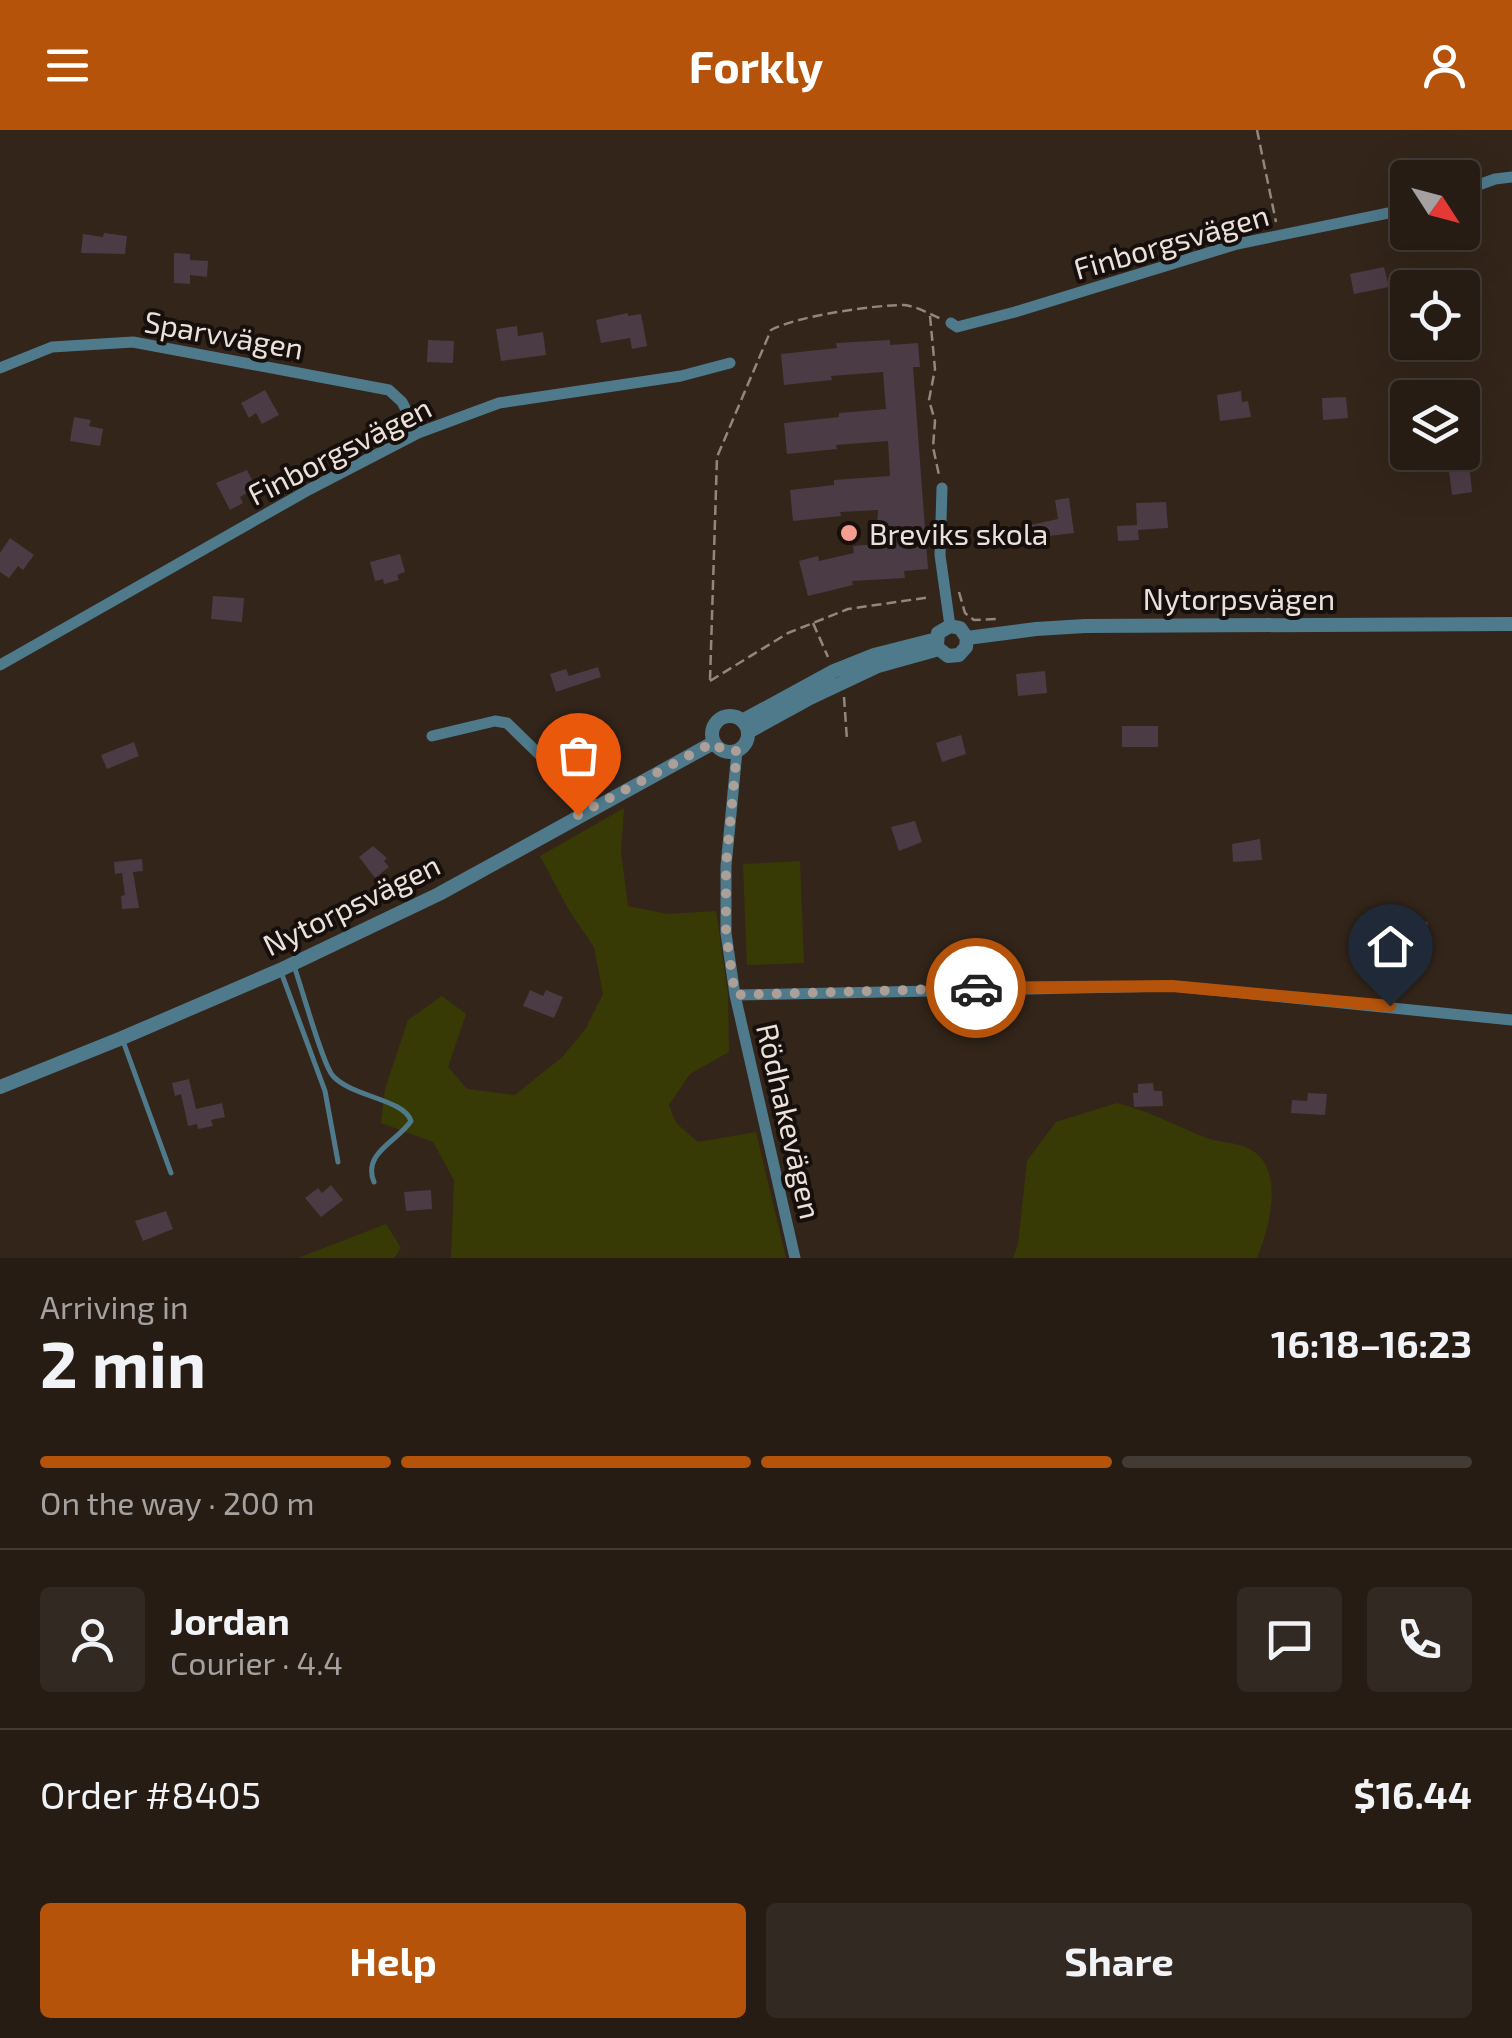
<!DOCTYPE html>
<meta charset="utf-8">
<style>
:root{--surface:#261c14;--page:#322922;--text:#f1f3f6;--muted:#a4a1a0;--line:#423a34;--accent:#b45309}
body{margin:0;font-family:"Exo 2",sans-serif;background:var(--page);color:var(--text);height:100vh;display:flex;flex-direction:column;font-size:38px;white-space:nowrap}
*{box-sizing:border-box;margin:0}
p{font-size:32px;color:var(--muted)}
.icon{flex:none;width:55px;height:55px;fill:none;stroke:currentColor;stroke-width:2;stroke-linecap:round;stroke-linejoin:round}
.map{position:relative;height:1128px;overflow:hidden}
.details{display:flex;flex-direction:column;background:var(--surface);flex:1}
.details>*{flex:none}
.needle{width:65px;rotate:126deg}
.buttons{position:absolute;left:1390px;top:30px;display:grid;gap:20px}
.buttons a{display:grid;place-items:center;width:90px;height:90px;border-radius:10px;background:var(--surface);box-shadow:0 10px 40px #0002,0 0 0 2px var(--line);font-size:50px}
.pin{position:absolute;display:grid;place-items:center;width:85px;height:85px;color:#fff;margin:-102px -42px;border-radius:50% 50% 50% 0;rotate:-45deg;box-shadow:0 0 10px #0007}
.pin .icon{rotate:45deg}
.courier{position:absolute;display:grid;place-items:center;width:100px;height:100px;margin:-50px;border:8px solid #b45309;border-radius:50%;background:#fff;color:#222;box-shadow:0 2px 12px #0007}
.headline em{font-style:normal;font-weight:700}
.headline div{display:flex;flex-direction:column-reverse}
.headline{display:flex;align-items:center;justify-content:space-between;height:170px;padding:0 40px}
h1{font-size:65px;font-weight:700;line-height:75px}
.bar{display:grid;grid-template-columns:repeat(4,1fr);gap:15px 10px;align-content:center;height:120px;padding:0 40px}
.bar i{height:12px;border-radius:8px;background:var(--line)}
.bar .on{background:var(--accent)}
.bar p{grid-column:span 4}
.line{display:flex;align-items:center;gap:25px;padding:0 40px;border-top:2px solid var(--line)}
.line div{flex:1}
.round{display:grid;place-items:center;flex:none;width:105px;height:105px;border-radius:10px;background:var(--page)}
.primary-button{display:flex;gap:20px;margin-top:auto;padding:20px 40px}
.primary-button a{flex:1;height:115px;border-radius:10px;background:var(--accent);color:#fff;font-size:40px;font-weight:700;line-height:115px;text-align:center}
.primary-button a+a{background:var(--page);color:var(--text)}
header{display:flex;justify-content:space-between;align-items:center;height:130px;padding:0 40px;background:var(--accent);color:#fff;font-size:45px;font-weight:700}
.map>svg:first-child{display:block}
</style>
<header><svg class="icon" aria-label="menu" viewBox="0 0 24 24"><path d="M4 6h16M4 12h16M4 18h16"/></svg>Forkly<svg class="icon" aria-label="person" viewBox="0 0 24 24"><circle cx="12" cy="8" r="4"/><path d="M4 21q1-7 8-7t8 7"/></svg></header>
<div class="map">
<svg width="1512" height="1128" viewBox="0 0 1512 1128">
<rect width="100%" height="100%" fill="#33251a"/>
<!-- green -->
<path fill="#383a05" d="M624,678L621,722L628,776L668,784L716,781L728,864L729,922L690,944L669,975L676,993L698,1012L756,1002L786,1128H451L454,1050L433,1012L381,993L385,959L408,890L442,866L466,884L448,937L467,959L515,965L561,928L585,900L603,864L594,817L570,782L540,726Z
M800,731L804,833L747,835L743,734Z
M1117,973C1148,981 1175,995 1204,1007C1217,1012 1230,1012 1243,1016C1288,1032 1270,1095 1257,1128H1013L1018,1114L1027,1031L1056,992Z
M386,1094L401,1118L394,1128H298Z"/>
<!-- building -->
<path fill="#4b3b45" d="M104,103L127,106L125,124L81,123L83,104L103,107Z
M174,123L190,124V130L208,131L207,147L190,145V154L174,153Z
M1384,137L1389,157L1354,164L1350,144Z
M628,183V186L641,184L647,216L632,219L630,208L601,213L596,190Z
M517,196L518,206L543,202L546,225L501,231L496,199Z
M428,210L454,211L453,233L427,232Z
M890,210V215L918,213L920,237H913L928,439L904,441L905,448L852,451L853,455L808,466L799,431L818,426L819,431L854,423L853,416L876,414L878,380L840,382L841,386L793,391L790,360L834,355V350L890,346L888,311L836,315L837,319L787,324L784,293L839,287V283L886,279L883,242L831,246L832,250L784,255L781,224L837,218L836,213Z
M265,260L279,285L262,294L256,283L249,288L241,273Z
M1241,261L1242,272L1248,271L1251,287L1220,291L1217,265Z
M1346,267L1348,288L1323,290L1322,268Z
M74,287L91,290L89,296L103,299L100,316L70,311Z
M1469,332L1472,362L1452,365L1448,334Z
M247,340L256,358L240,367L243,373L230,380L216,353Z
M1069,368L1074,403L1032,408L1030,395L1058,389L1055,370Z
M1166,372L1168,398L1138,400L1139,410L1118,411L1117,396L1137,395L1136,373Z
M10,408L34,425L23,440L18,436L9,448L0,442V423Z
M400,424L405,442L397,445L399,450L384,454L383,449L375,451L370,432Z
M213,466L244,468L242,492L211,489Z
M598,537L601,547L556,562L550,544L566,539L569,546Z
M1045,541L1047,563L1018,566L1016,544Z
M1122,596H1158V617H1122Z
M961,605L966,624L942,632L936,613Z
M134,612L139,626L107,639L101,625Z
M915,691L922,712L899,721L891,697Z
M1260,709L1262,730L1233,732L1232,714Z
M373,716L387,728L384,731L389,737L375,748L359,727Z
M142,729L143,741L133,742L139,778L122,779L121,766L125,765L122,743L115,744L114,732Z
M1398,787L1428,792L1426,806L1414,804L1412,813L1394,809Z
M530,860L543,866L546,860L563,867L554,888L523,876Z
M189,949L196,979L222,973L225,987L211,990L213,996L198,999L197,994L188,996L181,964L175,966L172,953Z
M1153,953L1154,961H1162L1163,976L1134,977L1133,963H1138V954Z
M1308,963L1327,964L1325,985L1291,983L1292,970L1307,971Z
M331,1055L343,1070L321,1087L305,1068L318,1058L322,1063Z
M431,1060L432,1079L406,1081L404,1062Z
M166,1081L173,1099L143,1111L135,1091Z"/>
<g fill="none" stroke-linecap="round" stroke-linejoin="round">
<!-- path -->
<path stroke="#92867d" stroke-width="2.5" stroke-dasharray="10 5" stroke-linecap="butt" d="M1257,0L1276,92
M930,186L935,239L929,270L935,291L933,317L939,345
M959,462L965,483L974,490L996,489
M813,493L828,527
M710,550L717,327L771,200C797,186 873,175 904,175C916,176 930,184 941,189
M710,551L788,503L848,479L931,467
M844,567L847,610"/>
<!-- service -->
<path stroke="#4e7a8c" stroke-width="5" d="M294,836C301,855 323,936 333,946C352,967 404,969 411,991C397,1012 362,1023 374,1052
M281,842L325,961L338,1032
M123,911L171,1043"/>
<!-- minor -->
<path stroke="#4e7a8c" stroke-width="11" d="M1462,61L1495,49L1512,47
M951,193L957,197L1015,182L1237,114L1408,79
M0,238L52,217L133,212L389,260L402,272L418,303
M942,358L940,425L950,496
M0,535L310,359L418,303L499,273L681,246L730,233
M432,606L495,591L507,593L588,672L597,675
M737,621L726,736V803L735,865L1172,856L1512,890
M735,865L795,1128"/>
<!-- tertiary -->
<path stroke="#4e7a8c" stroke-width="14" d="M967,508L1036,499L1085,496L1512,494
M937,515L938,503L950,496L960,498L967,508
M939,519L948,526L959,525L966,517L967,508
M712 604a18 18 0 1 1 36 0a18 18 0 1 1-36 0Z
M742,591L834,541L874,525L937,509
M748,602L808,569L878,536L939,519
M0,957L122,908L280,840L439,764L713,613"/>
</g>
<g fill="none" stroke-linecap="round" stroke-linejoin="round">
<!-- done -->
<path stroke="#ab9f97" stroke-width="10" stroke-dasharray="0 18" d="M578,685L714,612L723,621H737L726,736V803L735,865L976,858"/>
<!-- route -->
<path stroke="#b45309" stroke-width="12" d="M976,858L1172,856L1390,876"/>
</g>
<!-- markers -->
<circle fill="#f59d8f" stroke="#160f0b" stroke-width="4" cx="849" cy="403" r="10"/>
<g text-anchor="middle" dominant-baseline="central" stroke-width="8" stroke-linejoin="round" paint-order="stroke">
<!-- street labels -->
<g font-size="30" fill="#ebe1da" stroke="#160f0b">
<text transform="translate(1171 111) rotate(-16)">Finborgsvägen</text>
<text transform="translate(224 204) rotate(10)">Sparvvägen</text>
<text transform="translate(339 320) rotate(-27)">Finborgsvägen</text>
<text x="1239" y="468">Nytorpsvägen</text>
<text transform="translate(351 774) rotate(-26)">Nytorpsvägen</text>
<text transform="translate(790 991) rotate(77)">Rödhakevägen</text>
</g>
<!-- poi labels -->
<g font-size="30" fill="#ebe1da" stroke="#160f0b" text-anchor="start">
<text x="869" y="403">Breviks skola</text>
</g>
</g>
</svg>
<div class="buttons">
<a><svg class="needle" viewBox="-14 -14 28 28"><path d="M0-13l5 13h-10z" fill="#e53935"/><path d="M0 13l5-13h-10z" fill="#a4a1a0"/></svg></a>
<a><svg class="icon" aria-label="locate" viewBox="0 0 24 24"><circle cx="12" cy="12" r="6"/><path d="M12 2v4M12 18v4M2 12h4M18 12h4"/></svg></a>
<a><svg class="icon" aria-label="layers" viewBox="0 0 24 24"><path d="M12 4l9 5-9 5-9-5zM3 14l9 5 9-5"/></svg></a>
</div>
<div class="pin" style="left:578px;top:685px;background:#ea580c"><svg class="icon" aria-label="bag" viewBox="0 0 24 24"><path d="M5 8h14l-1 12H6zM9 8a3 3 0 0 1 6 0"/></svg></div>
<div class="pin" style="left:1390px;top:876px;background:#1f2937"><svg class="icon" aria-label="home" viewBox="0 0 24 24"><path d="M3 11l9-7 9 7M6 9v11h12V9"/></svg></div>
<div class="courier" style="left:976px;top:858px"><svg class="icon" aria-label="car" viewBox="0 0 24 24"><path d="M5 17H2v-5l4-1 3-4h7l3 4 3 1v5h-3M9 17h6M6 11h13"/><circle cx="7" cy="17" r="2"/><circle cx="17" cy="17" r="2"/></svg></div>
</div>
<section class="details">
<div class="headline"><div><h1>2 min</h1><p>Arriving in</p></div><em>16:18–16:23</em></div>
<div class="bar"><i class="on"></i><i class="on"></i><i class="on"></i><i></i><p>On the way · 200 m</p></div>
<div class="line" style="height:180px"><a class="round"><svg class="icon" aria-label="person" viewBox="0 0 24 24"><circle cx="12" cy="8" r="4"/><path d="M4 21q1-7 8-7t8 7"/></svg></a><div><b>Jordan</b><p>Courier · 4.4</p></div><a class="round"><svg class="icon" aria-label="chat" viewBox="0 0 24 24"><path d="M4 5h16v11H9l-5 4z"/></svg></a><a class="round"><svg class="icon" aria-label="phone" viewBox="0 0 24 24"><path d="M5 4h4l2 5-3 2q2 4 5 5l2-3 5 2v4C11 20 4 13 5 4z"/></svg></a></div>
<div class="line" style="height:130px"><div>Order #8405</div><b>$16.44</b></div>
<div class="primary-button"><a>Help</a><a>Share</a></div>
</section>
